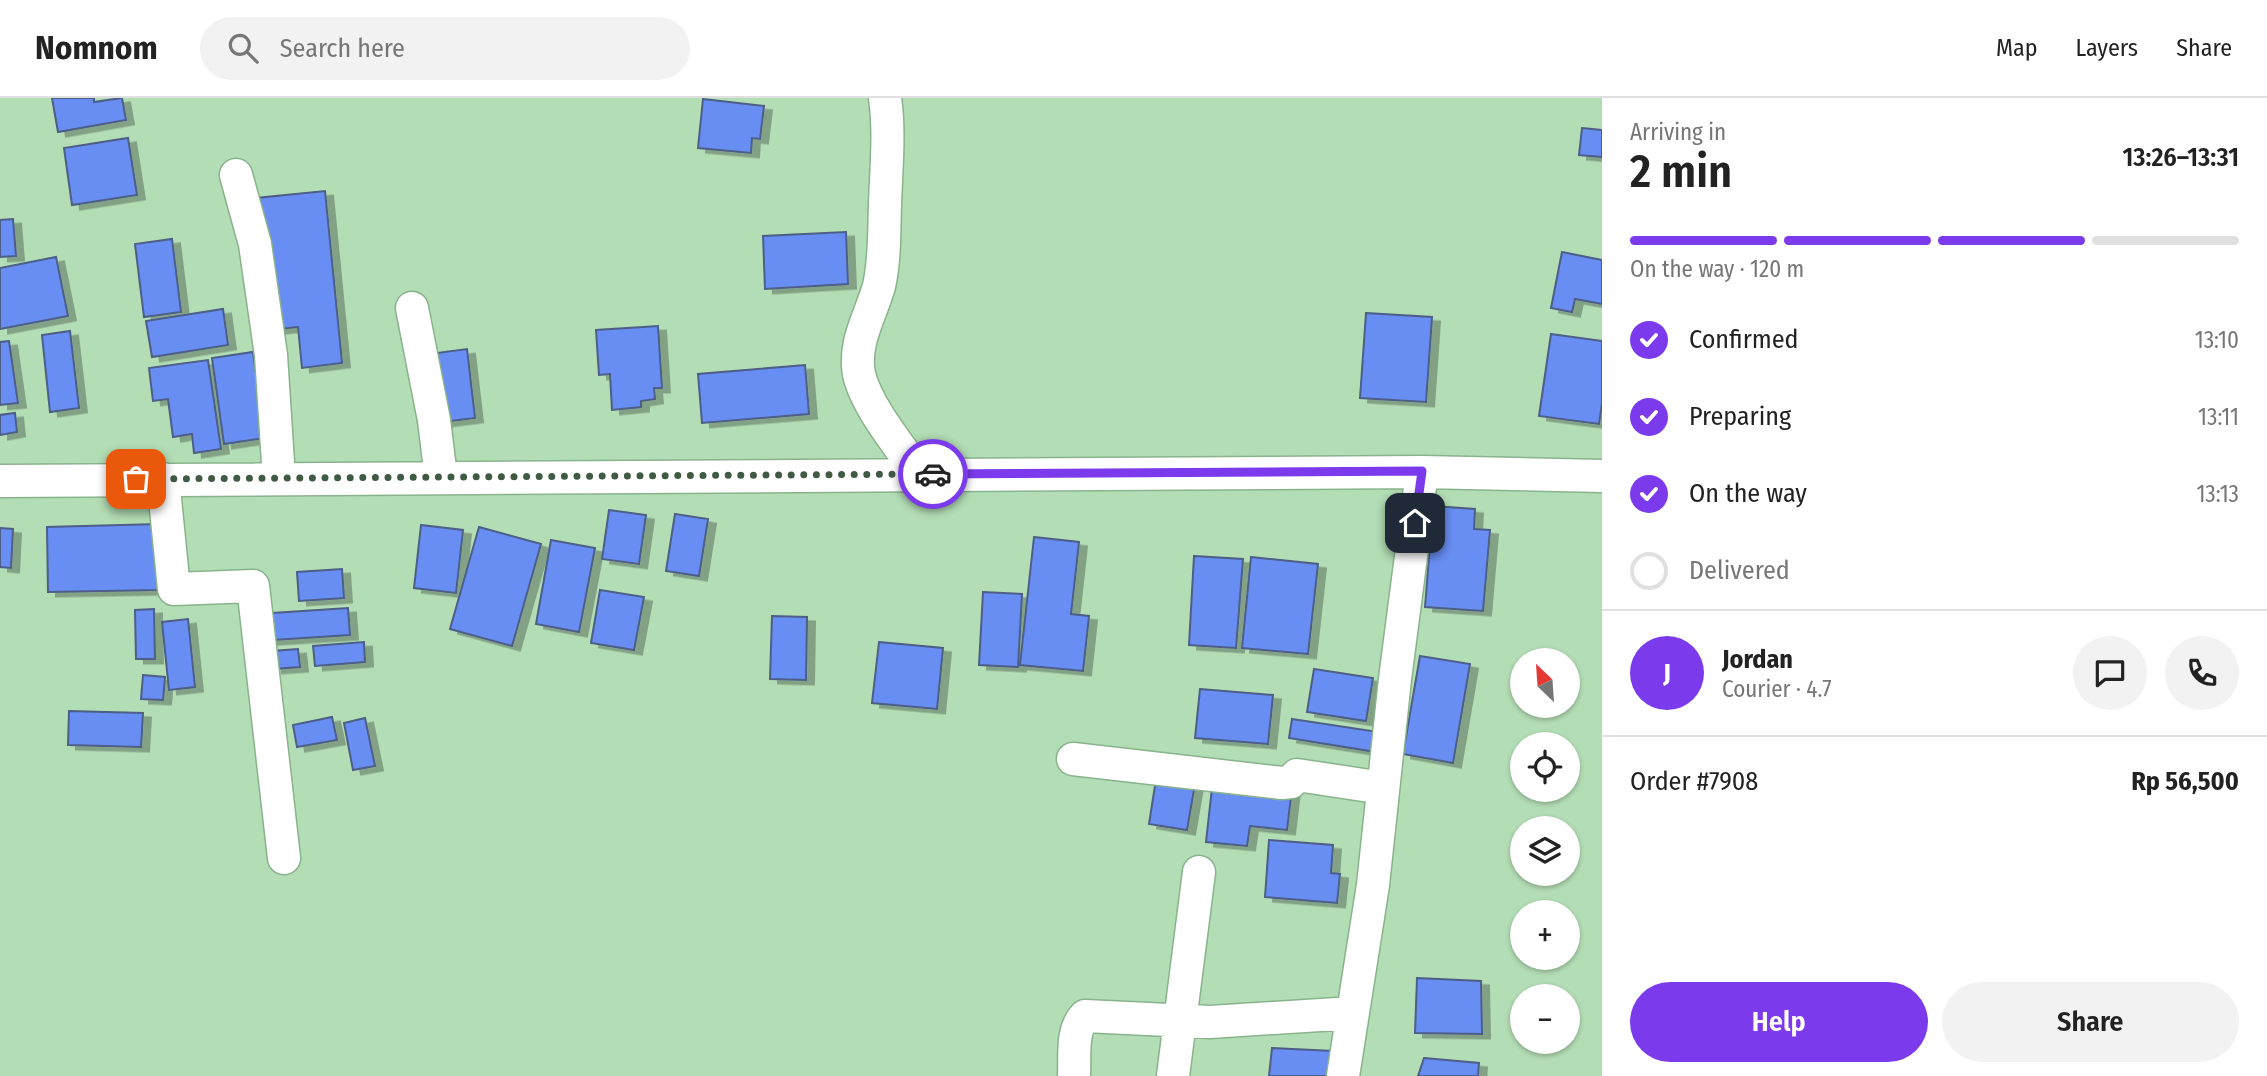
<!DOCTYPE html>
<meta charset="utf-8">
<style>
:root{--surface:#fff;--page:#f2f2f2;--text:#222;--muted:#767676;--line:#e0e0e0;--accent:#7c3aed}
body{margin:0;font-family:"Fira Sans Condensed",sans-serif;background:var(--page);color:var(--text);height:100vh;display:flex;flex-direction:column;font-size:26px;white-space:nowrap}
*{box-sizing:border-box;margin:0}
p{font-size:23px;color:var(--muted)}
.icon{flex:none;width:38px;height:38px;fill:none;stroke:currentColor;stroke-width:2;stroke-linecap:round;stroke-linejoin:round}
.map{position:relative;flex:1;overflow:hidden}
.drawer{display:flex;flex-direction:column;background:var(--surface);width:665px}
.drawer>*{flex:none}
.needle{width:46px;rotate:335deg}
.tools{position:absolute;left:1510px;top:550px;display:grid;gap:14px}
.tools a{display:grid;place-items:center;width:70px;height:70px;border-radius:50%;background:var(--surface);box-shadow:0 2px 5px #0004;font-size:35px}
.pin{position:absolute;display:grid;place-items:center;width:60px;height:60px;color:#fff;margin:-30px;border-radius:14px;box-shadow:0 4px 10px #0006}
.courier{position:absolute;display:grid;place-items:center;width:70px;height:70px;margin:-35px;border:5px solid #7c3aed;border-radius:50%;background:#fff;color:#222;box-shadow:0 2px 9px #0007}
.head em{font-style:normal;font-weight:600}
.head div{display:flex;flex-direction:column-reverse}
.head{display:flex;align-items:center;justify-content:space-between;height:119px;padding:0 28px}
h1{font-size:46px;font-weight:600;line-height:52px}
.bar{display:grid;grid-template-columns:repeat(4,1fr);gap:10px 7px;align-content:center;height:84px;padding:0 28px}
.bar i{height:9px;border-radius:5px;background:var(--line)}
.bar .active{background:var(--accent)}
.bar p{grid-column:span 4}
.line{display:flex;align-items:center;gap:18px;padding:0 28px;border-top:2px solid var(--line)}
.line div{flex:1}
.round{display:grid;place-items:center;flex:none;width:74px;height:74px;border-radius:37px;background:var(--page)}
ol{padding:0 28px;list-style:none}
li{display:flex;align-items:center;gap:21px;height:77px}
li p{margin-inline-start:auto}
li .icon{padding:7px;border-radius:50%;background:var(--accent);color:#fff;stroke-width:4}
li:last-child{color:var(--muted)}
li i{width:38px;height:38px;border:4px solid var(--line);border-radius:50%}
.cta{display:flex;gap:14px;margin-top:auto;padding:14px 28px}
.cta a{flex:1;height:80px;border-radius:42px;background:var(--accent);color:#fff;font-size:28px;font-weight:600;line-height:80px;text-align:center}
.cta a+a{background:var(--page);color:var(--text)}
header{display:flex;align-items:center;gap:42px;box-sizing:border-box;height:98px;padding:0 35px;background:var(--surface);border-bottom:2px solid var(--line)}
header strong{font-size:33px}
nav{display:flex;gap:38px;margin-inline-start:auto;font-size:24px}
.search{width:490px;height:63px;background:var(--page);display:flex;align-items:center;gap:18px;box-sizing:border-box;padding:0 24px;border-radius:38px;color:var(--muted);font-size:26px}
main{display:flex;flex:1;min-height:0}
.map>svg:first-child{display:block}
</style>
<header>
<strong>Nomnom</strong>
<div class="search"><svg class="icon" aria-label="search" viewBox="0 0 24 24"><circle cx="10" cy="10" r="6"/><path d="M15 15l6 6"/></svg>Search here</div>
<nav><a>Map</a><a>Layers</a><a>Share</a></nav>
</header>
<main>
<div class="map">
<svg width="1602" height="978" viewBox="0 0 1602 978">
<defs>
<filter id="shadow"><feDropShadow dx="8" dy="4.5" stdDeviation="0" flood-color="#0004"/></filter>
</defs>
<rect width="100%" height="100%" fill="#b3ddb5"/>
<!-- building -->
<path fill="#678ef3" stroke="#4d5e87" stroke-width="2" filter="url(#shadow)" d="M52,0H94V4L122,0L126,22L58,34Z
M703,1L764,8L760,41L752,40L751,55L698,50Z
M1582,30L1602,32V59L1579,57Z
M128,40L137,97L72,107L64,50Z
M325,93L342,265L302,270L298,229L269,232L256,100Z
M13,121L16,158L0,159V122Z
M846,134L848,186L765,191L763,138Z
M172,141L181,214L144,219L135,146Z
M1562,154L1602,162V206L1575,201L1572,214L1551,210Z
M56,159L68,218L0,231V170Z
M223,211L228,247L152,259L146,223Z
M1366,215L1432,219L1426,304L1360,300Z
M658,228L662,290H654L655,301L641,303V309L612,312L610,276L599,277L596,232Z
M70,233L79,310L50,314L42,237Z
M1551,236L1602,243V305L1599,326L1539,318Z
M9,243L18,305L0,307V244Z
M467,251L475,320L443,324L414,258Z
M253,254L265,340L224,346L212,260Z
M208,262L221,351L194,355L192,336L173,339L168,301L153,303L149,270Z
M805,267L809,316L702,325L698,276Z
M15,315L17,334L0,337V317Z
M1433,408L1475,411L1474,431L1490,432L1483,513L1425,509Z
M609,412L646,417L639,466L602,461Z
M675,416L708,421L699,478L666,473Z
M158,426L159,492L48,494L47,429Z
M421,427L463,432L456,495L414,490Z
M479,429L541,446L512,548L450,531Z
M0,430L13,431L11,470L0,469Z
M1034,439L1079,444L1071,516L1089,518L1083,573L1020,567Z
M551,442L595,450L579,534L536,526Z
M1194,458L1243,461L1236,550L1189,547Z
M1251,459L1318,466L1308,556L1242,550Z
M342,471L344,500L299,503L297,474Z
M600,492L644,499L634,552L591,545Z
M983,494L1022,496L1018,569L979,567Z
M348,510L350,537L258,543L257,516Z
M154,511L155,561H136L135,512Z
M772,518L807,519L806,582L770,581Z
M188,521L195,589L169,592L162,524Z
M364,544L365,564L315,568L313,548Z
M879,544L943,550L937,611L872,605Z
M298,551L300,569L274,571L272,553Z
M1420,558L1470,566L1453,665L1403,656Z
M1314,571L1373,580L1366,623L1307,614Z
M143,577L165,579L163,602L141,601Z
M1200,591L1273,597L1268,646L1195,640Z
M69,613L143,615L141,649L68,647Z
M332,619L337,642L297,649L293,627Z
M365,620L375,668L353,672L344,625Z
M1292,621L1385,635L1382,655L1289,640Z
M1157,675L1196,680L1187,732L1149,726Z
M1213,681L1292,690L1287,732L1250,728L1247,748L1206,744Z
M1269,742L1333,747L1331,775L1340,776L1337,805L1265,799Z
M1417,880L1481,883L1482,936L1415,935Z
M1272,950L1333,953L1329,978H1269Z
M1424,960L1479,965L1478,978H1418Z"/>
<g fill="none" stroke-linecap="round" stroke-linejoin="round">
<!-- minor casing -->
<g stroke="#89b38c" stroke-width="35">
<path id="minor" d="M885,0C890,35 886,72 885,107C884,134 885,162 879,188C871,217 853,244 859,276C866,308 901,350 920,377
M236,77L255,146L271,257L279,380
M412,210L434,322L441,379
M163,381L174,491L253,488L284,760
M0,383L1422,374L1602,378
M1073,661L1282,685L1291,684L1297,677L1383,690
M1074,978C1075,959 1071,932 1085,918L1210,924L1352,915
M1173,978L1199,774
M1343,978L1373,787L1395,581L1422,374"/>
</g>
<!-- minor -->
<use href="#minor" stroke="#fff" stroke-width="32"/>
</g>
<g fill="none" stroke-linecap="round" stroke-linejoin="round">
<!-- done -->
<path stroke="#415a43" stroke-width="7" stroke-dasharray="0 12.6" d="M136,381L933,376"/>
<!-- route -->
<path stroke="#7c3aed" stroke-width="9" d="M933,376L1422,373L1415,425"/>
</g>
</svg>
<div class="tools">
<a><svg class="needle" viewBox="-14 -14 28 28"><path d="M0-13l5 13h-10z" fill="#e53935"/><path d="M0 13l5-13h-10z" fill="#767676"/></svg></a>
<a><svg class="icon" aria-label="locate" viewBox="0 0 24 24"><circle cx="12" cy="12" r="6"/><path d="M12 2v4M12 18v4M2 12h4M18 12h4"/></svg></a>
<a><svg class="icon" aria-label="layers" viewBox="0 0 24 24"><path d="M12 4l9 5-9 5-9-5zM3 14l9 5 9-5"/></svg></a>
<a>+</a>
<a>−</a>
</div>
<div class="pin" style="left:136px;top:381px;background:#ea580c"><svg class="icon" aria-label="bag" viewBox="0 0 24 24"><path d="M5 8h14l-1 12H6zM9 8a3 3 0 0 1 6 0"/></svg></div>
<div class="pin" style="left:1415px;top:425px;background:#1f2937"><svg class="icon" aria-label="home" viewBox="0 0 24 24"><path d="M3 11l9-7 9 7M6 9v11h12V9"/></svg></div>
<div class="courier" style="left:933px;top:376px"><svg class="icon" aria-label="car" viewBox="0 0 24 24"><path d="M5 17H2v-5l4-1 3-4h7l3 4 3 1v5h-3M9 17h6M6 11h13"/><circle cx="7" cy="17" r="2"/><circle cx="17" cy="17" r="2"/></svg></div>
</div>
<section class="drawer">
<div class="head"><div><h1>2 min</h1><p>Arriving in</p></div><em>13:26–13:31</em></div>
<div class="bar"><i class="active"></i><i class="active"></i><i class="active"></i><i></i><p>On the way · 120 m</p></div>
<ol>
<li><svg class="icon" aria-label="check" viewBox="0 0 24 24"><path d="M5 12l5 5 9-10"/></svg>Confirmed<p>13:10</p></li>
<li><svg class="icon" aria-label="check" viewBox="0 0 24 24"><path d="M5 12l5 5 9-10"/></svg>Preparing<p>13:11</p></li>
<li><svg class="icon" aria-label="check" viewBox="0 0 24 24"><path d="M5 12l5 5 9-10"/></svg>On the way<p>13:13</p></li>
<li><i></i>Delivered</li>
</ol>
<div class="line" style="height:126px"><b class="round" style="background:var(--accent);color:#fff">J</b><div><b>Jordan</b><p>Courier · 4.7</p></div><a class="round"><svg class="icon" aria-label="chat" viewBox="0 0 24 24"><path d="M4 5h16v11H9l-5 4z"/></svg></a><a class="round"><svg class="icon" aria-label="phone" viewBox="0 0 24 24"><path d="M5 4h4l2 5-3 2q2 4 5 5l2-3 5 2v4C11 20 4 13 5 4z"/></svg></a></div>
<div class="line" style="height:91px"><div>Order #7908</div><b>Rp 56,500</b></div>
<div class="cta"><a>Help</a><a>Share</a></div>
</section>
</main>
